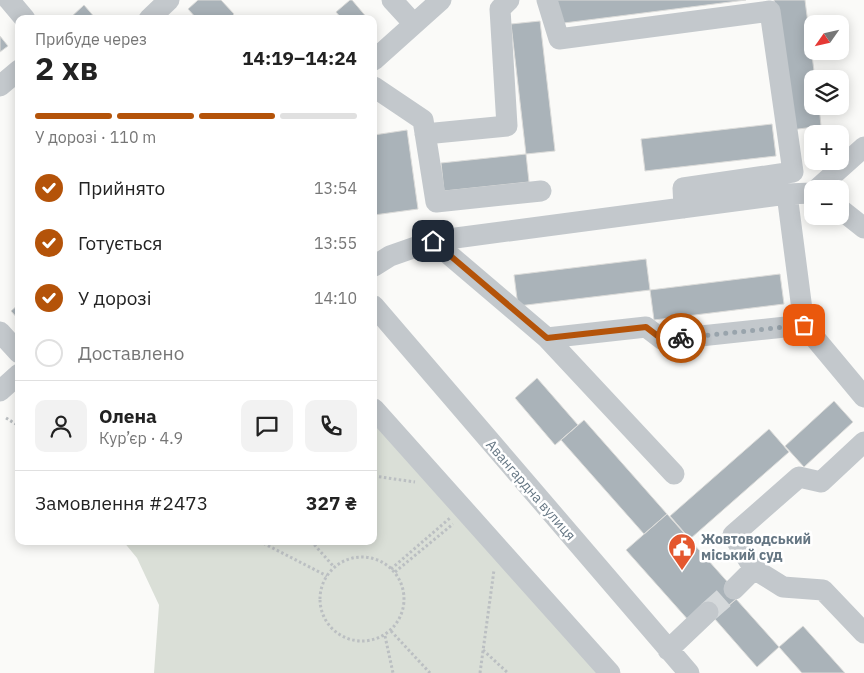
<!DOCTYPE html>
<html lang="uk">
<meta charset="utf-8">
<style>
:root{--surface:#fff;--page:#f2f2f2;--text:#222;--muted:#767676;--line:#e0e0e0;--accent:#b45309}
body{margin:0;font-family:"IBM Plex Sans",sans-serif;background:var(--page);color:var(--text);height:100vh;display:flex;flex-direction:column;font-size:19px;white-space:nowrap}
*{box-sizing:border-box;margin:0}
p{font-size:16px;color:var(--muted)}
.icon{flex:none;width:28px;height:28px;fill:none;stroke:currentColor;stroke-width:2;stroke-linecap:round;stroke-linejoin:round}
.map{position:relative;flex:1;overflow:hidden}
.sheet{position:absolute;left:15px;top:15px;width:362px;height:530px;display:flex;flex-direction:column;background:var(--surface);border-radius:10px;box-shadow:0 2px 12px #0003}
.sheet>*{flex:none}
.needle{width:32px;rotate:236deg}
.tools{position:absolute;left:804px;top:15px;display:grid;gap:10px}
.tools a{display:grid;place-items:center;width:45px;height:45px;border-radius:10px;background:var(--surface);box-shadow:0 2px 12px #0003;font-size:25px}
.pin{position:absolute;display:grid;place-items:center;width:42px;height:42px;color:#fff;margin:-21px;border-radius:10px;box-shadow:0 2px 8px #0006}
.courier{position:absolute;display:grid;place-items:center;width:50px;height:50px;margin:-25px;border:4px solid #b45309;border-radius:50%;background:#fff;color:#222;box-shadow:0 1px 6px #0007}
.summary em{font-style:normal;font-weight:700}
.summary div{display:flex;flex-direction:column-reverse}
.summary{display:flex;align-items:center;justify-content:space-between;height:85px;padding:0 20px}
h1{font-size:32px;font-weight:700;line-height:38px}
.bar{display:grid;grid-template-columns:repeat(4,1fr);gap:8px 5px;align-content:center;height:60px;padding:0 20px}
.bar i{height:6px;border-radius:4px;background:var(--line)}
.bar .selected{background:var(--accent)}
.bar p{grid-column:span 4}
.line{display:flex;align-items:center;gap:12px;padding:0 20px;border-top:1px solid var(--line)}
.line div{flex:1}
.round{display:grid;place-items:center;flex:none;width:52px;height:52px;border-radius:10px;background:var(--page)}
ol{padding:0 20px;list-style:none}
li{display:flex;align-items:center;gap:15px;height:55px}
li p{margin-inline-start:auto}
li .icon{padding:5px;border-radius:50%;background:var(--accent);color:#fff;stroke-width:4}
li:last-child{color:var(--muted)}
li i{width:28px;height:28px;border:2px solid var(--line);border-radius:50%}
.map>svg:first-child{display:block}
</style>
<div class="map">
<svg width="864" height="673" viewBox="0 0 864 673">
<rect width="100%" height="100%" fill="#fafaf8"/>
<!-- green -->
<path fill="#dadfd7" d="M374,413L601,673H154L159,605L137,558L123,541H374Z"/>
<!-- building -->
<path fill="#aab3b9" stroke="#dcdcda" d="M198,0H221L234,14L229,19H197L188,9Z
M350,0H352L368,19H342L336,12Z
M553,0H746L556,24Z
M774,0H805L815,79H812V106H819L821,126L791,130Z
M84,5L96,19H69Z
M540,21L555,151L526,154L511,24Z
M0,36L8,46L0,52Z
M772,124L776,156L645,171L641,139Z
M407,130L418,209L374,215V135Z
M526,154L529,182L444,191L441,163Z
M646,259L650,290L518,306L514,275Z
M780,274L784,304L654,320L650,290Z
M19,304V320L11,311Z
M537,378L578,425L555,445L515,398Z
M834,401L853,422L804,467L785,446Z
M584,420L667,514L644,534L561,440Z
M769,429L789,452L690,539L670,516Z
M667,514L740,596L714,618L690,622L626,550Z
M736,599L779,647L757,667L714,618Z
M803,626L845,673H802L779,647Z"/>
<g fill="none" stroke-linecap="round" stroke-linejoin="round">
<!-- minor-tunnel -->
<path stroke="#d5d9db" stroke-width="21" stroke-dasharray="21 11" stroke-linecap="butt" d="M708,612L734,589"/>
<!-- path -->
<path stroke="#bbbfc2" stroke-width="3" stroke-dasharray="2.5 2.5" stroke-linecap="butt" d="M6,418L19,426
M374,476L415,482
M259,541L327,576
M311,541L334,567
M320 599a42 42 0 1 1 84 0a42 42 0 1 1-84 0Z
M391,569L450,518
M395,572L453,524
M391,631L430,673
M385,636L393,673
M483,650L508,673
M480,673L494,570"/>
<!-- minor -->
<path stroke="#c3c8cc" stroke-width="21" d="M9,0L25,19
M392,0L414,24
M547,0L559,39L770,11L793,172L683,188L684,208
M149,19L169,0
M374,60L441,0
M0,86L19,70
M374,87L423,120L436,202L541,191
M425,134L507,126L500,9L509,0
M817,189L864,147
M787,194L804,325
M840,209L864,228
M433,241L547,338L674,474
M374,266L390,256L433,241L787,194L812,193
M374,306L689,673
M0,332L19,353
M547,338L646,327L663,340L804,325L864,397
M0,391L19,374
M374,409L610,673
M864,442L821,482L799,477L733,535L754,569L783,587L823,590L864,633
M734,589L754,569
M668,650L708,612"/>
</g>
<g fill="none" stroke-linecap="round" stroke-linejoin="round">
<!-- done -->
<path stroke="#99a4ac" stroke-width="5" stroke-dasharray="0 9" d="M681,338L804,325"/>
<!-- route -->
<path stroke="#b45309" stroke-width="6" d="M433,241L547,338L646,327L663,340L681,338"/>
</g>
<!-- icons -->
<defs>
<g id="civic-pin" transform="scale(1.4375)"><path d="M0 17L-7.5 6A9.5 9.5 0 1 1 7.5 6Z" fill="#e4572e" stroke="#fff"/><path d="M-.6-6.5H3V-4.5H.6V-3L4-1V1h2V6H-6V1h2V-1L-.6-3ZM-1.2 2.5V6h2.4V2.5Z" fill="#fff"/></g>
</defs>
<g fill-rule="evenodd">
<use href="#civic-pin" x="682" y="547"/>
</g>
<g text-anchor="middle" dominant-baseline="central" stroke-width="5" stroke-linejoin="round" paint-order="stroke">
<!-- street labels -->
<g font-size="14" fill="#657683" stroke="#fff">
<text transform="translate(531 490) rotate(49)">Авангардна вулиця</text>
</g>
<!-- poi labels -->
<g font-size="14" font-weight="bold" fill="#657683" stroke="#fff" text-anchor="start">
<text x="701" y="539">Жовтоводський<tspan x="701" dy="16">міський суд</tspan></text>
</g>
</g>
</svg>
<div class="tools">
<a><svg class="needle" viewBox="-14 -14 28 28"><path d="M0-13l5 13h-10z" fill="#e53935"/><path d="M0 13l5-13h-10z" fill="#767676"/></svg></a>
<a><svg class="icon" aria-label="layers" viewBox="0 0 24 24"><path d="M12 4l9 5-9 5-9-5zM3 14l9 5 9-5"/></svg></a>
<a>+</a>
<a>−</a>
</div>
<div class="pin" style="left:804px;top:325px;background:#ea580c"><svg class="icon" aria-label="bag" viewBox="0 0 24 24"><path d="M5 8h14l-1 12H6zM9 8a3 3 0 0 1 6 0"/></svg></div>
<div class="pin" style="left:433px;top:241px;background:#1f2937"><svg class="icon" aria-label="home" viewBox="0 0 24 24"><path d="M3 11l9-7 9 7M6 9v11h12V9"/></svg></div>
<div class="courier" style="left:681px;top:338px"><svg class="icon" aria-label="bike" viewBox="0 0 24 24"><circle cx="6" cy="16" r="4"/><circle cx="18" cy="16" r="4"/><path d="M6 16l4-8h5l3 8M10 8l3 8H6M13 5h3"/></svg></div>
<section class="sheet">
<div class="summary"><div><h1>2 хв</h1><p>Прибуде через</p></div><em>14:19–14:24</em></div>
<div class="bar"><i class="selected"></i><i class="selected"></i><i class="selected"></i><i></i><p>У дорозі · 110 m</p></div>
<ol>
<li><svg class="icon" aria-label="check" viewBox="0 0 24 24"><path d="M5 12l5 5 9-10"/></svg>Прийнято<p>13:54</p></li>
<li><svg class="icon" aria-label="check" viewBox="0 0 24 24"><path d="M5 12l5 5 9-10"/></svg>Готується<p>13:55</p></li>
<li><svg class="icon" aria-label="check" viewBox="0 0 24 24"><path d="M5 12l5 5 9-10"/></svg>У дорозі<p>14:10</p></li>
<li><i></i>Доставлено</li>
</ol>
<div class="line" style="height:90px"><a class="round"><svg class="icon" aria-label="person" viewBox="0 0 24 24"><circle cx="12" cy="8" r="4"/><path d="M4 21q1-7 8-7t8 7"/></svg></a><div><b>Олена</b><p>Кур’єр · 4.9</p></div><a class="round"><svg class="icon" aria-label="chat" viewBox="0 0 24 24"><path d="M4 5h16v11H9l-5 4z"/></svg></a><a class="round"><svg class="icon" aria-label="phone" viewBox="0 0 24 24"><path d="M5 4h4l2 5-3 2q2 4 5 5l2-3 5 2v4C11 20 4 13 5 4z"/></svg></a></div>
<div class="line" style="height:65px"><div>Замовлення #2473</div><b>327 ₴</b></div>
</section>
</div>
